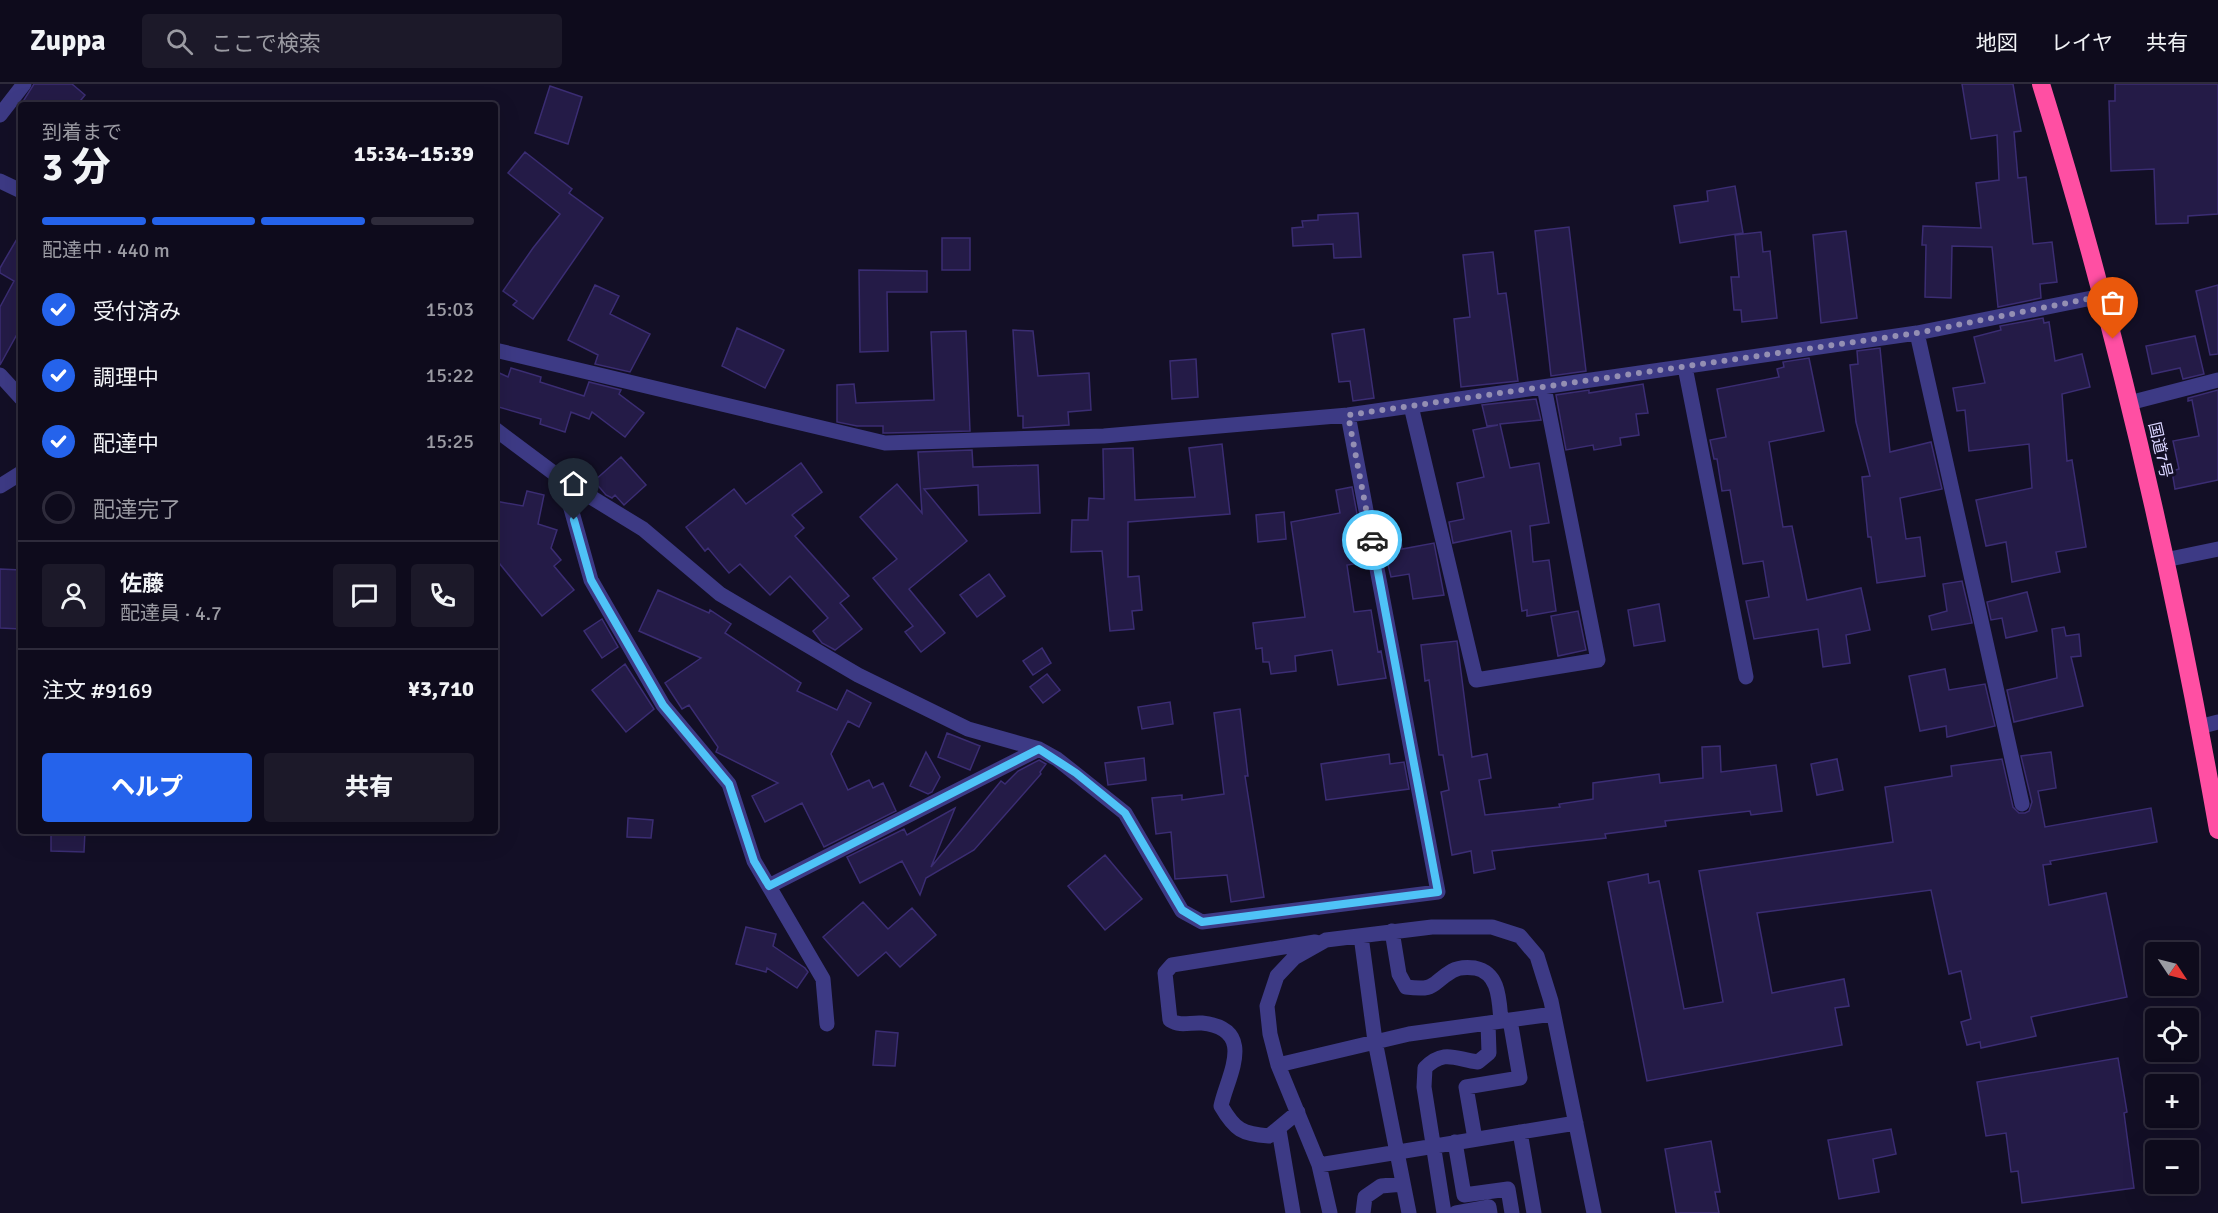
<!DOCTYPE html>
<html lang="ja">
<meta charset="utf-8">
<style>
:root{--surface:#0e0b1c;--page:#1c1929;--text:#f1f3f6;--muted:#9b9ba3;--line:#2e2b3b;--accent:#2563eb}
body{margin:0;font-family:Signika,"Noto Sans JP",sans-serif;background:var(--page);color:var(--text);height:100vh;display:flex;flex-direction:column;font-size:22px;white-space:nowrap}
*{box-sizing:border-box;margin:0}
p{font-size:20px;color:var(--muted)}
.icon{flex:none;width:33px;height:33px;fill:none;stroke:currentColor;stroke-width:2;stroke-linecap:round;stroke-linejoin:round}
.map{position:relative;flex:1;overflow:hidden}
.panel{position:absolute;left:18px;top:18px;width:480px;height:732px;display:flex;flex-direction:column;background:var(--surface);border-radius:6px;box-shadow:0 6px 24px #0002,0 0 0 2px var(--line)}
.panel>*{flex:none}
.needle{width:39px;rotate:125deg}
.fabs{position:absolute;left:2145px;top:858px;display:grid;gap:12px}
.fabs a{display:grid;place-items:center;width:54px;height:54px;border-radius:6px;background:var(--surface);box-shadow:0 6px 24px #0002,0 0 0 2px var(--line);font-size:30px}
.pin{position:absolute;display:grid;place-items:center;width:51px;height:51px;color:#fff;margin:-62px -26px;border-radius:50% 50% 50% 0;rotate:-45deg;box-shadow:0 0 6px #0007}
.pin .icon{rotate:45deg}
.courier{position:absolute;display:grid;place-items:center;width:60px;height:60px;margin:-30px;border:4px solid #4fc3f7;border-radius:50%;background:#fff;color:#222;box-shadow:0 2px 8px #0007}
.headline em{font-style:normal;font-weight:800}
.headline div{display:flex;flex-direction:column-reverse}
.headline{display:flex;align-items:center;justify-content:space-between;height:102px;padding:0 24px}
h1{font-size:39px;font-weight:800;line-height:45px}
.bar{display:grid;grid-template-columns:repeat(4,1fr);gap:9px 6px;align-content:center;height:72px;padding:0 24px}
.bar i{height:8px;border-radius:4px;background:var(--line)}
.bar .selected{background:var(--accent)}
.bar p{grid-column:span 4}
.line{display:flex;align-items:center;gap:15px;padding:0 24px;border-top:2px solid var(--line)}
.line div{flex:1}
.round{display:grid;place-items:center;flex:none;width:63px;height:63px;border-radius:6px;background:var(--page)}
ol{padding:0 24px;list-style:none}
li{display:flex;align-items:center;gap:18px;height:66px}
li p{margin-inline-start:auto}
li .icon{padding:6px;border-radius:50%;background:var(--accent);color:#fff;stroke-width:4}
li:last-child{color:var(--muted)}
li i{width:33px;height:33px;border:3px solid var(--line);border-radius:50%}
.action{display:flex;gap:12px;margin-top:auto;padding:12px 24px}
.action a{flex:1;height:69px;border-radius:6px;background:var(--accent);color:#fff;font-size:24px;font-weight:800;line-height:69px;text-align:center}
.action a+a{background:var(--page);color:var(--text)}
header{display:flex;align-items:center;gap:36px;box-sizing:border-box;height:84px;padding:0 30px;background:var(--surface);border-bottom:2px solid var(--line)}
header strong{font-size:28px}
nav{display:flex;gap:33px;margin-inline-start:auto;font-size:21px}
.search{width:420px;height:54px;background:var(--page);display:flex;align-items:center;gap:15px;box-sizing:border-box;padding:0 21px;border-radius:6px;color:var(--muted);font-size:22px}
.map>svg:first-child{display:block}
</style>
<header>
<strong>Zuppa</strong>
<div class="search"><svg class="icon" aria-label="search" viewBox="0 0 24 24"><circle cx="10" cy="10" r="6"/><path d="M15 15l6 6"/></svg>ここで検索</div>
<nav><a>地図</a><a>レイヤ</a><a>共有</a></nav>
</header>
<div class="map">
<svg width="2218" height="1129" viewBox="0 0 2218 1129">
<rect width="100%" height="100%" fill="#130f26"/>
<!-- building -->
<path fill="#241b47" stroke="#3b2d73" stroke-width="1.5" d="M34,0H72L85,11L77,21H25L22,19Z
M1962,0H2013L2021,47L2014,48L2018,94L2026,93L2033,160L2052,158L2057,198L2040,200L2041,214L1998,223L1992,163L1952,162L1951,214L1925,213L1926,161H1922L1923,142L1981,144L1976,99L1999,96L1997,51L1971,55Z
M2115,0H2218V130L2188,132V139L2156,140L2154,85L2111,87L2109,17H2115Z
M550,2L582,13L568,60L535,49Z
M525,68L572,105L569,109L603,134L533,235L513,221L517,217L503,207L533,164L560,130L508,89Z
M1735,102L1743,149L1680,159L1674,122L1708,117L1707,107Z
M1358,129L1361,173L1334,174L1333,160L1293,162L1292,144L1303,143L1302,137L1318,136V131Z
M1569,143L1586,287L1551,292L1535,147Z
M1846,147L1857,234L1821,239L1813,151Z
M21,148V243L0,281V223L14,197L0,189V184Z
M1761,148L1763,168L1770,167L1777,234L1742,238L1741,226H1734L1731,193H1739L1735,151Z
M942,154H970V186H942Z
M1493,168L1498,210L1506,209L1518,297L1461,303L1454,235L1470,233L1463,171Z
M859,186L927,187V208H887L888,267L860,268Z
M595,201L619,212L610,230L650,250L630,288L595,280L598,271L568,256Z
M2218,201V270L2210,271L2196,207Z
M2043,234L2044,239L2049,238L2055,277L2082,270L2090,303L2062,310L2067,377L2072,376L2086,463L2056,468L2060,488L2012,498L2006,458L1986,462L1976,416L2032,404L2029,360L1969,367L1965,326L1957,327L1953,304L1985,299L1974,253L2001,246L2000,242Z
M737,244L784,266L765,304L722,282Z
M1364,245L1374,314L1353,317L1350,297L1339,298L1332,250Z
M1013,246L1033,247L1038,292L1089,289L1091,326L1068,328L1069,341L1023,344V332H1018Z
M966,247L970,347L886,349H883V342H857L837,338V301L854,300L856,319L934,316L931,248Z
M2195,252L2204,290L2183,295L2180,284L2152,290L2146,262Z
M1880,264L1890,368L1931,358L1942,405L1900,414L1906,455L1920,453L1925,492L1877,499L1871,453H1868L1862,393L1870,392L1856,338L1850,281L1858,280L1857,267Z
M1809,274L1824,347L1769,358L1783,443L1792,442L1807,516L1861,504L1870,546L1846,551L1850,579L1823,583L1818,545L1754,555L1746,517L1769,513L1763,477L1743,480L1730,406L1722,407L1717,375H1714L1710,356L1726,353L1717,305L1779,293L1777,285L1784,283L1783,278Z
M1196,275L1198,313L1172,315L1170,277Z
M511,284L541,293L540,298L584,312L589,298L621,306L619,310L644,329L625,353L592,328L589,335L571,328L565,348L540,340L541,335L495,322V287L508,293Z
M1643,300L1648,329L1636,330L1639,351L1620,354L1621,361L1594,366L1593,361L1566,366L1556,311L1589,306V309Z
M2218,306V396L2175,405L2172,387L2179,385L2173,357L2199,352L2192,316L2188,317V314Z
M1536,315L1541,336L1500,340L1510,384L1539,379L1549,439L1530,442L1533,478L1549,476L1556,527L1527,532V526L1522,527L1511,447L1453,459L1449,438L1464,435L1457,399L1484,393L1473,346L1498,341L1487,342L1482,321Z
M1222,360L1230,430L1128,438V493L1139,492L1142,526L1132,527L1134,545L1110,547L1102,467L1071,468L1072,436H1088L1089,414L1104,415L1103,365L1133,364L1135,416L1195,413L1189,364Z
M972,366L973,383L1038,381L1040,429L979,431L978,401L924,405L967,457L909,505L945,549L921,568L905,548L913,542L873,494L897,475L860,433L897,400L922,429L918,368Z
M621,373L646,401L624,421L615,411L612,414L606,411L594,397Z
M801,379L822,408L792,431L804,444L795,452L849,512L840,519L862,545L835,566L822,559L813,547L828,534L790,492L770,511L740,480L729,489L708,464L705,467L686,443L734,405L746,420Z
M1352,403L1366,478L1347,481L1354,528L1371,526L1378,568L1381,567L1386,594L1338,601L1332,566L1295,572L1296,587L1271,590L1269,578H1263L1262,564L1256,565L1253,539L1305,533L1291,438L1340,429L1336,406Z
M527,407L544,411L538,440L557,446L551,464L561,476L554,482L574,506L542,532L495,474V417L523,422Z
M1284,428L1286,455L1258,458L1256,431Z
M1400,449L1402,465L1434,459L1444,511L1413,515L1409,490L1391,493L1381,452Z
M0,485L21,486V545L0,544Z
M989,490L1005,512L977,533L960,511Z
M1962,497L1972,539L1932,546L1929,532L1947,527L1943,500Z
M658,506L709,529L710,526L731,540L725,549L801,599L797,607L837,626L847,606L871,619L859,643L848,637L831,670L848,706L869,696L873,704L883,699L896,727L824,763L802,719L765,738L752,712L778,699L716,668L718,663L689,621L682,625L665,599L701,574L639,547Z
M2027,508L2037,547L2006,554L2002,534L1991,536L1987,518Z
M1659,520L1665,557L1634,562L1628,526Z
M1578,527L1586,566L1558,572L1551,532Z
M602,535L618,563L602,574L584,547Z
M2064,543L2066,552L2079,550L2081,572L2071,573L2083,622L2014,638L2007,606L2057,594L2052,545Z
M1457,557L1472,673L1487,670L1491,694L1479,696L1485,731L1560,723L1559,720L1593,715V699L1659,690L1660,699L1703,694L1702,663L1720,662L1721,688L1776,681L1782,727L1751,731L1750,727L1665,737L1666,742L1605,750L1606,754L1492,767L1495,785L1474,789L1471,767L1452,771L1441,708L1449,706L1443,671H1439L1429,596L1425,597L1421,561Z
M1042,564L1051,579L1033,591L1023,577Z
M625,580L654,625L626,648L592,606Z
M1945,585L1949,606L1985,600L1995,642L1947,653L1946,642L1920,647L1909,592Z
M1047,590L1060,606L1043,619L1030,603Z
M1170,618L1173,640L1142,645L1138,623Z
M1240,625L1248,692H1245L1264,813L1231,818L1227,791L1175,795L1171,748L1156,750L1152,714L1182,711V716L1224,710L1214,629Z
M947,649L980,662L970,686L938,673Z
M926,668L940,693L932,708L928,710L910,702Z
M2051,668L2056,704L2038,707L2045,743L2151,724L2157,758L2050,777L2051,780L2043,781L2049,821L2106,809L2127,913L2031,933L2036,952L1981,964L1980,958L1967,961L1961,938L1971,935L1961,887L1949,890L1931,806L1757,829L1772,909L1844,895L1849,922L1835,924L1842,961L1647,997L1608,798L1648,790L1649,799L1659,797L1684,925L1723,918L1699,787L1893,758L1885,703L1952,692L1951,682L2002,675L2013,723L2019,729H2025L2029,727L2032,718L2021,672Z
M1389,670L1390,680L1404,678L1409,705L1326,716L1321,680Z
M1144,674L1146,696L1108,701L1105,679Z
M1837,675L1843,706L1817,711L1811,680Z
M1039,676L1046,680L1040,688L1041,690L974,766L926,794L920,811L902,777L860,799L847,773L904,745L907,751L955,724L931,783L1001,697L1005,700L1018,687Z
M628,734L653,736L651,754L627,753Z
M51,747H85L84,768L51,767Z
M1105,771L1142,815L1105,846L1068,802Z
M863,818L888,845L912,824L936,851L900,883L886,868L858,892L823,853Z
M746,843L776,850L773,862L805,884L808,888L797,904L767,884L766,888L736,880Z
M876,947L898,949L895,982L873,981Z
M2118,974L2127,1028L2124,1029L2134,1104L2022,1119L2018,1087L2011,1088L2006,1049L1986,1052L1977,998Z
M1891,1045L1896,1070L1873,1075L1879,1108L1839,1115L1828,1056Z
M1711,1057L1720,1108H1715L1719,1129H1676L1665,1065Z"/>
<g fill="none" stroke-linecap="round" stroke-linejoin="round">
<!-- minor -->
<path stroke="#3d3a85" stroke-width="15" d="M0,31L24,0
M0,97L21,107
M1917,249L2022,720
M495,266L885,359L1104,352L1348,331L1917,249L2102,212
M1685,283L1746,593
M0,291L21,314
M2129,319L2218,296
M1411,322L1476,596L1598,576L1544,303
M495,345L563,396L643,445L720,510L858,591L968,645L1039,665L1057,675L1125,729L1182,827L1202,838L1438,808L1348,331
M563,396L591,496L663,621L729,700L754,777L823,895L827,940
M0,402L21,389
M2165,476L2218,465
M2199,643L2218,638
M769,802L1039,665
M1392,847L1399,890L1406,903C1437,907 1430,900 1452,887C1459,883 1467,883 1475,884C1500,889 1499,917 1501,937
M1361,852L1375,957L1409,1129
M1278,981L1409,950L1553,930
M1298,1028L1269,1052C1242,1050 1235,1046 1221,1022C1227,993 1258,945 1202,939C1190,938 1181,943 1170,936L1165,889L1172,881L1315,858
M1279,1046L1293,1129
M1520,1048L1534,1129
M1475,1055L1466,1003L1520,994L1510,936
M1455,1058L1464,1111L1508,1105L1512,1129
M1319,1081L1576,1039
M1330,1129L1319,1081L1278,981L1270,950L1267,922L1277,892L1294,874L1326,856L1432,843H1492L1520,852L1537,872L1551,917L1594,1129
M1363,1129L1365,1113L1381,1102L1403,1100
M1444,1129L1424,1003L1425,984C1444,965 1455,975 1478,978L1489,969L1488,939
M1456,1129L1489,1123L1490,1129"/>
<!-- highway -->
<path stroke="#ff4fa3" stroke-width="18" d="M2041,0C2117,244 2174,495 2218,746"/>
</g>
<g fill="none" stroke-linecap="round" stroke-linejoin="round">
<!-- done -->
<path stroke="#948fb3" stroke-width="6" stroke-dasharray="0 10.8" d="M1372,456L1348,331L1917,249L2102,212L2113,255"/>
<!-- route -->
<path stroke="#4fc3f7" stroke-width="8" d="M574,436L591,496L663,621L729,700L754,777L769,802L1039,665L1076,689L1125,729L1182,826L1202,838L1438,808L1372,456"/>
</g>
<g text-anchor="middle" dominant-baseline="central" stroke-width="6" stroke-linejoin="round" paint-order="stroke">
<!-- street labels -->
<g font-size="16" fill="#d9d4ff" stroke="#130f26">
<text transform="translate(2160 366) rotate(77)">国道7号</text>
</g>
</g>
</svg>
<div class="fabs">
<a><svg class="needle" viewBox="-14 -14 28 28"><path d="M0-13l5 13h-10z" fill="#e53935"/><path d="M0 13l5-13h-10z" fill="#9b9ba3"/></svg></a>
<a><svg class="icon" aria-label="locate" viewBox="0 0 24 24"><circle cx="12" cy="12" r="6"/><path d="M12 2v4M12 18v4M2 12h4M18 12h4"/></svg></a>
<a>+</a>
<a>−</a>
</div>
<div class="pin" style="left:2113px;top:255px;background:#ea580c"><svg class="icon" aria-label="bag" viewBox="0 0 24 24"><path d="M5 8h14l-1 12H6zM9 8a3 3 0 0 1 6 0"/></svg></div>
<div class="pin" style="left:574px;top:436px;background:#1f2937"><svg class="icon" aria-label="home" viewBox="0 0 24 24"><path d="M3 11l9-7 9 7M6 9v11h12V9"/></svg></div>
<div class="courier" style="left:1372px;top:456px"><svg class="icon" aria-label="car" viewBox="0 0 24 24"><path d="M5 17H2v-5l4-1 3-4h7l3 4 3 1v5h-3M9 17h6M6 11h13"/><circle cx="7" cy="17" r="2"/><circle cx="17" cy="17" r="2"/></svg></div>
<section class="panel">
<div class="headline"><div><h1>3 分</h1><p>到着まで</p></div><em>15:34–15:39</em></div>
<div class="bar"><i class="selected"></i><i class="selected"></i><i class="selected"></i><i></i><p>配達中 · 440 m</p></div>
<ol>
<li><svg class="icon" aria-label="check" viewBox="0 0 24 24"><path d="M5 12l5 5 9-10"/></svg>受付済み<p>15:03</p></li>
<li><svg class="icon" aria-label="check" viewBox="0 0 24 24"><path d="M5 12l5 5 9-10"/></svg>調理中<p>15:22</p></li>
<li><svg class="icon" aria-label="check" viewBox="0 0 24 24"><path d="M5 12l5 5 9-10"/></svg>配達中<p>15:25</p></li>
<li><i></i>配達完了</li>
</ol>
<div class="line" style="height:108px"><a class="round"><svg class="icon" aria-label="person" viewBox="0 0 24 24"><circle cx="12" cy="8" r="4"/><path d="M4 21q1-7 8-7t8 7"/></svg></a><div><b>佐藤</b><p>配達員 · 4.7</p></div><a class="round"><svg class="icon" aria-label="chat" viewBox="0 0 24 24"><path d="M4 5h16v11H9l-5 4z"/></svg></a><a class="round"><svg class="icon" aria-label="phone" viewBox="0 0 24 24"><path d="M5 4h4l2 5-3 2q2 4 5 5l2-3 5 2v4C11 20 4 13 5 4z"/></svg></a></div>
<div class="line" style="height:78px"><div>注文 #9169</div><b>¥3,710</b></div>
<div class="action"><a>ヘルプ</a><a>共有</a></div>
</section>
</div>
